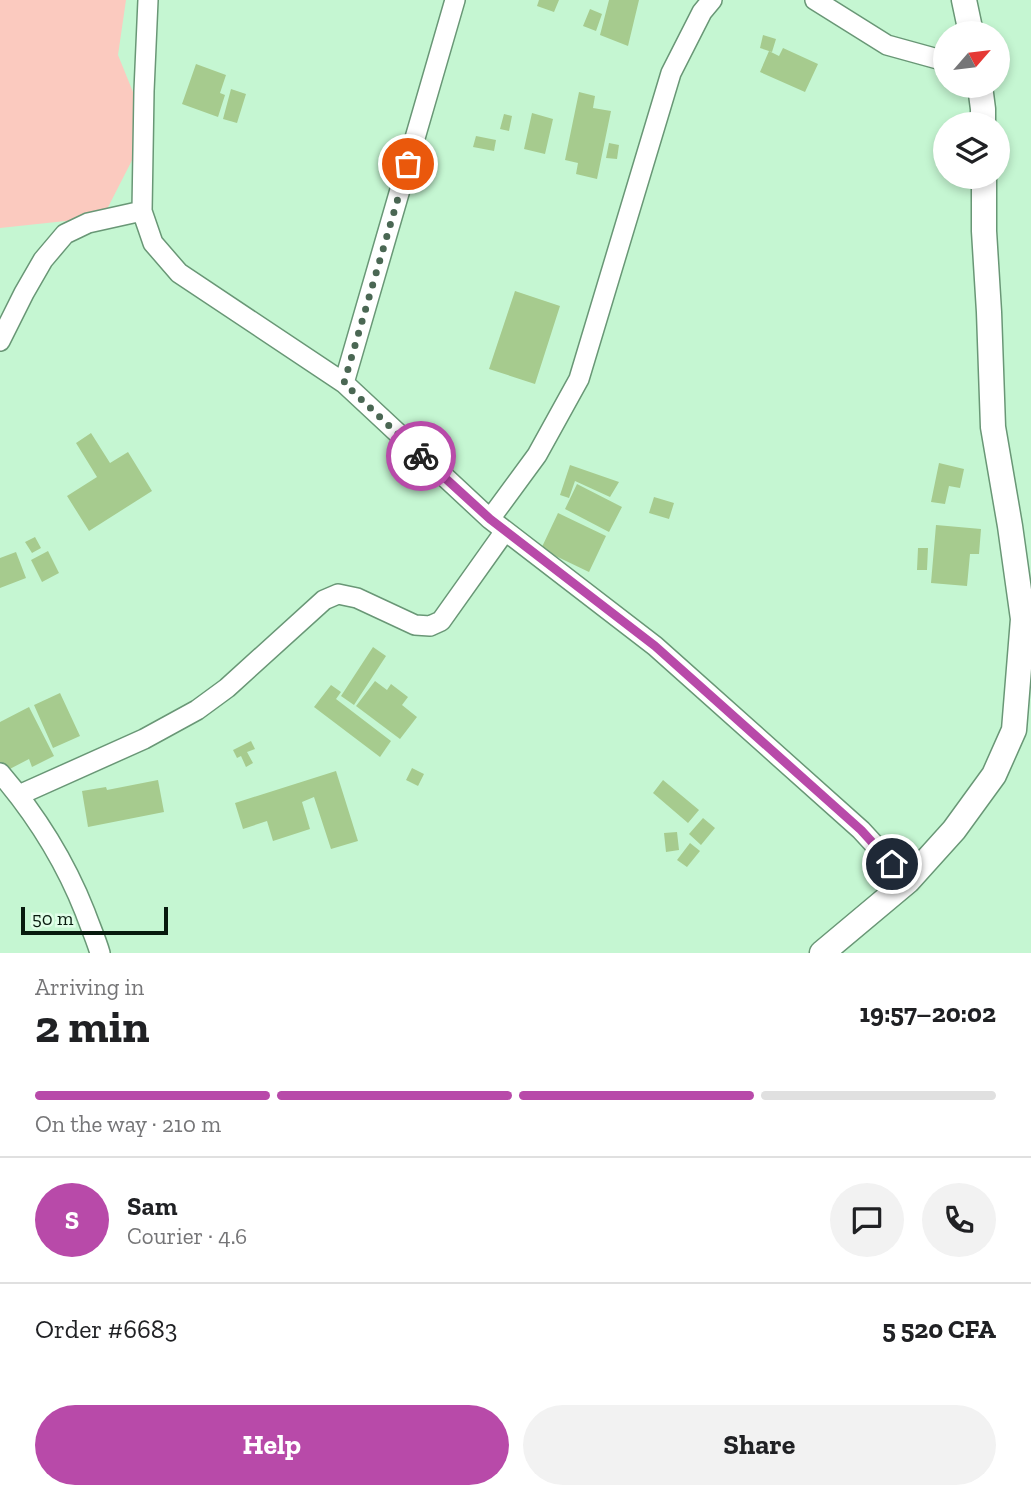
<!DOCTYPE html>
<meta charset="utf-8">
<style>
:root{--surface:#fff;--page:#f2f2f2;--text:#202124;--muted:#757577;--line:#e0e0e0;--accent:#b84aa9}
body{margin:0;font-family:"Zilla Slab",serif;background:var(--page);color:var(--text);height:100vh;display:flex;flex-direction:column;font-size:26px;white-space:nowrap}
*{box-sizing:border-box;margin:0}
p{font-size:23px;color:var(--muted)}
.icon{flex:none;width:38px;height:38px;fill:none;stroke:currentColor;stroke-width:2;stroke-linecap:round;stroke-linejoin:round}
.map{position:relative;height:953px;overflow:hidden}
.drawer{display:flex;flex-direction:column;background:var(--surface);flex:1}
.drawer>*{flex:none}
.needle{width:46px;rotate:62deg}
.controls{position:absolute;left:933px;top:21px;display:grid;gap:14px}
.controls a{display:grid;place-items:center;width:77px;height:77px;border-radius:50%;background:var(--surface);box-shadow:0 4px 10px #0003;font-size:35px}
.scale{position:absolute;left:21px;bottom:18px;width:147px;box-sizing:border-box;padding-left:7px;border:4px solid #081a0e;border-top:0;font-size:19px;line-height:24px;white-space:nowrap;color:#081a0e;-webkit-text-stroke:5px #e0fee8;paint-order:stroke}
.pin{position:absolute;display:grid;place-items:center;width:60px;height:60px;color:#fff;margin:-30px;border:4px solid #fff;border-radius:50%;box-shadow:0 2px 7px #0007}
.courier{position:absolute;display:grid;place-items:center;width:70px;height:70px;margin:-35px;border:5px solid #b84aa9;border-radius:50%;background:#fff;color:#222;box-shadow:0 2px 9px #0007}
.headline em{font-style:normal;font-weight:700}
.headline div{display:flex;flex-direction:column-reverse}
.headline{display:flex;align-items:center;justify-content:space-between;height:119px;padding:0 35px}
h1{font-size:46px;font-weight:700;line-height:52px}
.bar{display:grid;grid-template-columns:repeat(4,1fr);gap:10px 7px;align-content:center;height:84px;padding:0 35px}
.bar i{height:9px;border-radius:5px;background:var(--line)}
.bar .selected{background:var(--accent)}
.bar p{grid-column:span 4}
.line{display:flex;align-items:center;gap:18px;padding:0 35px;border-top:2px solid var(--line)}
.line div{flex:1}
.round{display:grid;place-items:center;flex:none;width:74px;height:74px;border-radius:37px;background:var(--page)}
.cta{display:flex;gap:14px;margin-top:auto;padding:14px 35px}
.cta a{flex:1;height:80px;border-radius:42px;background:var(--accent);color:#fff;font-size:28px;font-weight:700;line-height:80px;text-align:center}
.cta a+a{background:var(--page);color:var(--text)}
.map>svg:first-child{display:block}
</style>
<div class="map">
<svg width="1031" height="953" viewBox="0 0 1031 953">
<rect width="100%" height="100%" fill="#c5f6d2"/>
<!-- green -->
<path fill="#fbcabf" d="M0,0H126L118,55L148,129L103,217L0,228Z"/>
<!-- building -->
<path fill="#a6cb8e" d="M539,0H559L554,12L537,6Z
M609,0H639L628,46L600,35Z
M590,9L602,14L596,31L583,26Z
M763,35L776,39L772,52L760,48Z
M783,48L818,64L805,92L760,72L769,51L779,56Z
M196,64L226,75L220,93L225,95L218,117L182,104Z
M231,89L246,94L237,123L223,119Z
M579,92L595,96L593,108L611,111L597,179L576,174L578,163L565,160Z
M532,113L553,119L545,154L524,149Z
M504,114L512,116L509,131L500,129Z
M476,136L496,140L494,151L473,147Z
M609,143L619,145L617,159L606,158Z
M515,291L560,306L535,384L489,369Z
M91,433L110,463L128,452L152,491L89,531L67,496L97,477L76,443Z
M939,463L964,469L960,488L949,486L945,504L931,502Z
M570,465L619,482L610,497L575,481L569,498L560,495Z
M577,484L622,507L609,532L565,509Z
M654,497L674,503L669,519L649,513Z
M558,513L606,536L589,572L541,549Z
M936,525L981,529L979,554H970L967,586L931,583Z
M35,537L41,548L32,553L25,542Z
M918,548H928L927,570H917Z
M48,551L59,573L42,582L31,560Z
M16,552L26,578L0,588V558Z
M373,647L386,656L354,705L341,696Z
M375,681L387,690L391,684L408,697L402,705L417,717L400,739L356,706Z
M331,685L341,692L336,699L391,741L380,757L314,707Z
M60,693L80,736L53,748L34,705Z
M29,707L54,756L32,767L29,759L4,772L0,764V722Z
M251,741L255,749L247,752L253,763L246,767L241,756L237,758L233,750Z
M412,768L424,774L418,786L406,780Z
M336,771L358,841L331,849L314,797L302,802L310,829L273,841L267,821L243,829L235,803Z
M158,780L164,812L88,827L82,791L106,787L107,790Z
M663,780L699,810L688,823L653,793Z
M703,818L715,828L701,845L689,834Z
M677,832L679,850L666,852L664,833Z
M690,843L700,851L687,867L677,860Z"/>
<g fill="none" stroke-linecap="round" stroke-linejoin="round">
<!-- minor casing -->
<g stroke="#699776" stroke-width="22">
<path id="minor" d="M148,0L144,91L142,211L153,243L179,273L344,383L490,519L655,646L861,830L908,881
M815,0L887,45L945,61
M0,341L24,293L43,260L65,234L88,223L142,211
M344,383L455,0
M490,519L537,455L579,379L671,73L702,12L712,0
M0,773C37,816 64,859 85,912C90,926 96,939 100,953
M19,795L144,739L197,710L227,688L324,600L338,594L357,598L415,625L430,626L441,621L505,531"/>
</g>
<!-- tertiary casing -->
<g stroke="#699776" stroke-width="27">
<path id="tertiary" d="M964,0L971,33
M980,86L983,109V124
M822,953L908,881L954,830L994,775L1014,730L1023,619L1010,526L993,427L989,312L984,231V177"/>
</g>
<!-- minor -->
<use href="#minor" stroke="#fff" stroke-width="19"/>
<!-- tertiary -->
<use href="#tertiary" stroke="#fff" stroke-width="24"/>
</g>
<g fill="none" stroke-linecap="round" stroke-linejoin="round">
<!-- done -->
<path stroke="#4a6753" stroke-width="7" stroke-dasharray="0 12.6" d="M408,164L344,383L421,456"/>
<!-- route -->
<path stroke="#b84aa9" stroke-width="9" d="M421,456L490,519L655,646L861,830L892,864"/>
</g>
</svg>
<div class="controls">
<a><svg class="needle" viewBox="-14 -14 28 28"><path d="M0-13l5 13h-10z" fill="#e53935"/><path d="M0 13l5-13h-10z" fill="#757577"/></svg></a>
<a><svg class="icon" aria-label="layers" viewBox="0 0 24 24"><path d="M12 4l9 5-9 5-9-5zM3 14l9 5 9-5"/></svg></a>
</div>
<div class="scale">50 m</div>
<div class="pin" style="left:408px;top:164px;background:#ea580c"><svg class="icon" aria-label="bag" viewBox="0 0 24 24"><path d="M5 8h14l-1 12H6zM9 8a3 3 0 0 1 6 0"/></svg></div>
<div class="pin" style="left:892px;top:864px;background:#1f2937"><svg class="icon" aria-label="home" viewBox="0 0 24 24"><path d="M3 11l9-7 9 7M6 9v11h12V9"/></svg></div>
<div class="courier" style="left:421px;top:456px"><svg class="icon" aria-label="bike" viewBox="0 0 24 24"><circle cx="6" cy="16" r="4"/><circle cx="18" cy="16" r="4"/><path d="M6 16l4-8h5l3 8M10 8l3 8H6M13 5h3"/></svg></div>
</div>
<section class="drawer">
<div class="headline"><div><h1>2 min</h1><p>Arriving in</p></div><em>19:57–20:02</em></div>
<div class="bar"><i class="selected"></i><i class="selected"></i><i class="selected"></i><i></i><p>On the way · 210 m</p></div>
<div class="line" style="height:126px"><b class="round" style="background:var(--accent);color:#fff">S</b><div><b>Sam</b><p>Courier · 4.6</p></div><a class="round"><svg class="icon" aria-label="chat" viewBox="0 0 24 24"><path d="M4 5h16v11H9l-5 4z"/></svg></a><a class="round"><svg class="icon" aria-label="phone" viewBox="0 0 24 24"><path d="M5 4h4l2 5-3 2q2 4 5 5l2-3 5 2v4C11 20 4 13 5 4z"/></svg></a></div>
<div class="line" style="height:91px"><div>Order #6683</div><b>5 520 CFA</b></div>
<div class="cta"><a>Help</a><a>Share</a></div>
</section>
